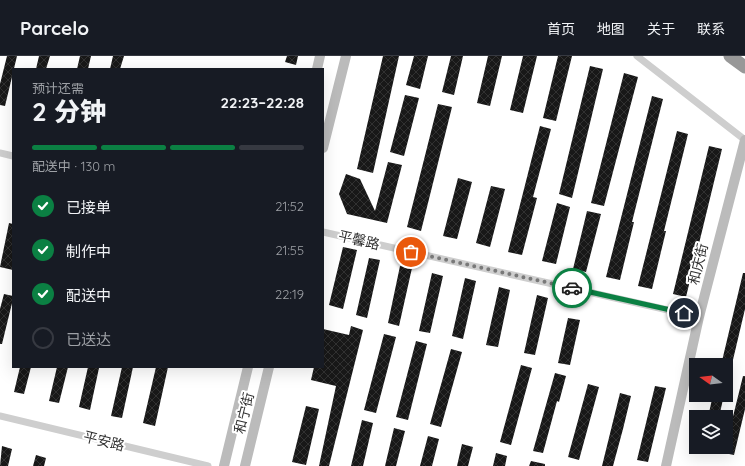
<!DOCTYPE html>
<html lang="zh">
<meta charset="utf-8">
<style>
:root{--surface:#171b24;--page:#20242c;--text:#f1f3f6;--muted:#9ea1a6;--line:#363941;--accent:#0b8043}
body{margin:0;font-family:Quicksand,"Noto Sans SC",sans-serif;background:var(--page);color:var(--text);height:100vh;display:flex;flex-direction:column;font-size:15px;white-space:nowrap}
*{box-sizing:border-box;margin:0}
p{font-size:13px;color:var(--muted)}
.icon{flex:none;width:22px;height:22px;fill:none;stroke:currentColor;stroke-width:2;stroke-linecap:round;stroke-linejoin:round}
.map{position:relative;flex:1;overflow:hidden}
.details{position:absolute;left:12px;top:12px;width:312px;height:300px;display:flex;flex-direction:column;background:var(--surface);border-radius:0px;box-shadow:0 4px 16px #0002}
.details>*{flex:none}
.needle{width:26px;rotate:284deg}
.buttons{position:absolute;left:689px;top:302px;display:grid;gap:8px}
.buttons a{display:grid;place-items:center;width:44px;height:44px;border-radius:0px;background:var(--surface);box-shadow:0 4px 16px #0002;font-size:20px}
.pin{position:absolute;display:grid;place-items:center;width:34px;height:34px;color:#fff;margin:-17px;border:2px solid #fff;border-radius:50%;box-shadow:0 1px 4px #0007}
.courier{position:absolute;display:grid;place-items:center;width:40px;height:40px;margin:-20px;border:3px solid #0b8043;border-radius:50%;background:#fff;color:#222;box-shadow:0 1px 5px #0007}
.summary em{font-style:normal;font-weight:800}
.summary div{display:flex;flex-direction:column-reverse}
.summary{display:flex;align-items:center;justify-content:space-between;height:68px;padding:0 20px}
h1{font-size:26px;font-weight:800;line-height:30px}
.bar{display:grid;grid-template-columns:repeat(4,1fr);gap:6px 4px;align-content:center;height:48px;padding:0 20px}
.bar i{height:5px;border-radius:3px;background:var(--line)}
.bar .active{background:var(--accent)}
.bar p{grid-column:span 4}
ol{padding:0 20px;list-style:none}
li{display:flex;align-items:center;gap:12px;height:44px}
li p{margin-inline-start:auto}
li .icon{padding:4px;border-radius:50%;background:var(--accent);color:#fff;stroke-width:4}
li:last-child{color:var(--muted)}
li i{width:22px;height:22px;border:2px solid var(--line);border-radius:50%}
header{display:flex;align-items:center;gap:24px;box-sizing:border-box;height:56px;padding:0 20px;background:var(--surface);border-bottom:1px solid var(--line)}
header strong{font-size:19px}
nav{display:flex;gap:22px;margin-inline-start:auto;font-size:14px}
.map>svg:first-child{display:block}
</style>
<header>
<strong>Parcelo</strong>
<nav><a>首页</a><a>地图</a><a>关于</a><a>联系</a></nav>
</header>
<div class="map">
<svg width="745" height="410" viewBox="0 0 745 410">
<defs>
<pattern id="building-cross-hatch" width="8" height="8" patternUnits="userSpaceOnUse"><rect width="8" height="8" fill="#181818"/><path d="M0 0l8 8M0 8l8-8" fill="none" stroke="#313131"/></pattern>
</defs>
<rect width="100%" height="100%" fill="#fff"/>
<!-- building -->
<path fill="url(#building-cross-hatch)" d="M7,0H17L5,50L0,49V28Z
M39,0H50L46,13H36Z
M80,0H91L88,13H77Z
M113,0H124L120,13H110Z
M287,0H298L296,9L285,6Z
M383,0H399L373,117L357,113Z
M414,0H428L420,33L406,29Z
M451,0H463L454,39L442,36Z
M488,0H502L490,50L477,47Z
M523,0H537L523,57L510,54Z
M558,0H572L556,65L543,62Z
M590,10L603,13L572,142L559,138Z
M624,17L638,21L604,150L591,147Z
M405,39L419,42L404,100L390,96Z
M652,40L663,43L632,166H634L620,224L606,221Z
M438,48L452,51L421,175L407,171Z
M540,70L551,73L533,141L537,142L522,199L508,196Z
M677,75L688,78L664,175H666L652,233L638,230Z
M709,90L722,93L686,241L673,238Z
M388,106L402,109L387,167L347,158L339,138L346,118L360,123L375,155Z
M458,122L472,126L457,183L443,180Z
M491,130L505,133L490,191L476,187Z
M557,147L570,151L556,208L542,205Z
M587,155L601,158L586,216L573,213Z
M9,167L13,168V214L0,211Z
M343,191L357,194L343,253L329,249Z
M369,202L380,204L367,262L356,259Z
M400,210L412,212L399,270L388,267Z
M432,217L443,220L430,277L419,275Z
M743,217H745V253L732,308L722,305Z
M465,222L476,225L463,283L452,280Z
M499,231L510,234L498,291L486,289Z
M4,238L13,240V243L2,288H0V253Z
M537,239L548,242L535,299L524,297Z
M568,262L580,264L570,309L558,307Z
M351,270L363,274L329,410H319L336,330L311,324L314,311H323V273L349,279Z
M384,278L396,281L376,357L364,354Z
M416,285L427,288L408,364L396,361Z
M451,293L462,296L441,371L430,368Z
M521,309L532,312L511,389L500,386Z
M20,311H31L24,338L14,336Z
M57,311H68L59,347L49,345Z
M88,311L99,312L90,354L79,351Z
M122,311H133L122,362L111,360Z
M156,311H168L155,370L143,367Z
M555,317L566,320L559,346L557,345L543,397L533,395Z
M743,320H745V353L734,399L724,397Z
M588,328L599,331L579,404L568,401Z
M655,330L666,332L648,406L637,404Z
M620,337L631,340L623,373L613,410H602Z
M713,339H724L719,361H708Z
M306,350L319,353L306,409L292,406Z
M362,364L373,367L363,410H351Z
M394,372L405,375L396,410H385Z
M428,380L439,383L432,410H420Z
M462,388L473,391L468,410H457Z
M2,390L12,393L8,410H0Z
M496,397L507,400L505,410H493Z
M36,399L46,402L44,410H33Z
M531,405L545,408V410H529Z"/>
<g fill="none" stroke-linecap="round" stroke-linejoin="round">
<!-- street -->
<path stroke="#cecece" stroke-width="7" d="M637,0L745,84
M0,97L13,100
M323,176L699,261
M0,360L208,410"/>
<!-- secondary -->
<path stroke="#bbb" stroke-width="10" d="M317,13L320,0
M323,92L346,0
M224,410L248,311
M245,410L269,311
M666,410L699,261L745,84"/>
<!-- highway -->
<path stroke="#989898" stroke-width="13" d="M730,0L745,11"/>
</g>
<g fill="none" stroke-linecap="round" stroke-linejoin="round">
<!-- done -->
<path stroke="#797979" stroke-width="4" stroke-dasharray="0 7.2" d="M411,196L572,232"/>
<!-- route -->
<path stroke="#0b8043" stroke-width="5" d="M572,232L684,257"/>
</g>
<g text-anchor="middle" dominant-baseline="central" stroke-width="4" stroke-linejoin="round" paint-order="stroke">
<!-- street labels -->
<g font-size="14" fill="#313131" stroke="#fff">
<text transform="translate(359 184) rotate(13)">平馨路</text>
<text transform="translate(698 208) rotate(-76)">和庆街</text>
<text transform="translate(244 357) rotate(-76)">和宁街</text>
<text transform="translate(104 385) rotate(14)">平安路</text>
</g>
</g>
</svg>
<div class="buttons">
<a><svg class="needle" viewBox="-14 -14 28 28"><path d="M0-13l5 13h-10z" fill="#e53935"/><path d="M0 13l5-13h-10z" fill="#9ea1a6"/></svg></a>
<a><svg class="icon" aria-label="layers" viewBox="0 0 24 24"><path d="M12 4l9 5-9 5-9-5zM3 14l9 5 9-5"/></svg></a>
</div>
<div class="pin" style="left:411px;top:196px;background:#ea580c"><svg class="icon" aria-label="bag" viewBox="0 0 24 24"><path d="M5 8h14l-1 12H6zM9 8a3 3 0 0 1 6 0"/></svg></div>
<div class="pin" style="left:684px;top:257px;background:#1f2937"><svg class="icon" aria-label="home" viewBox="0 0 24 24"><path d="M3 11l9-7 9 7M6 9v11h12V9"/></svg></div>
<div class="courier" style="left:572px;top:232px"><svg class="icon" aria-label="car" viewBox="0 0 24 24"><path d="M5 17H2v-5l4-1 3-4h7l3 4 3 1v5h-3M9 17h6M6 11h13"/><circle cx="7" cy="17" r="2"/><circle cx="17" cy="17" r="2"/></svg></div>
<section class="details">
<div class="summary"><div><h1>2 分钟</h1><p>预计还需</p></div><em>22:23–22:28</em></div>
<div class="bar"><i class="active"></i><i class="active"></i><i class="active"></i><i></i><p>配送中 · 130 m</p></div>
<ol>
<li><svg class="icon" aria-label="check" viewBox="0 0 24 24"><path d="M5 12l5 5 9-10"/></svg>已接单<p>21:52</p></li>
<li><svg class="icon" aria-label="check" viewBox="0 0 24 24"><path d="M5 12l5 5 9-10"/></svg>制作中<p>21:55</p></li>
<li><svg class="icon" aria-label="check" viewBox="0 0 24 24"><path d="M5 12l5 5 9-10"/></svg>配送中<p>22:19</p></li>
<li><i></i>已送达</li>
</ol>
</section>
</div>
